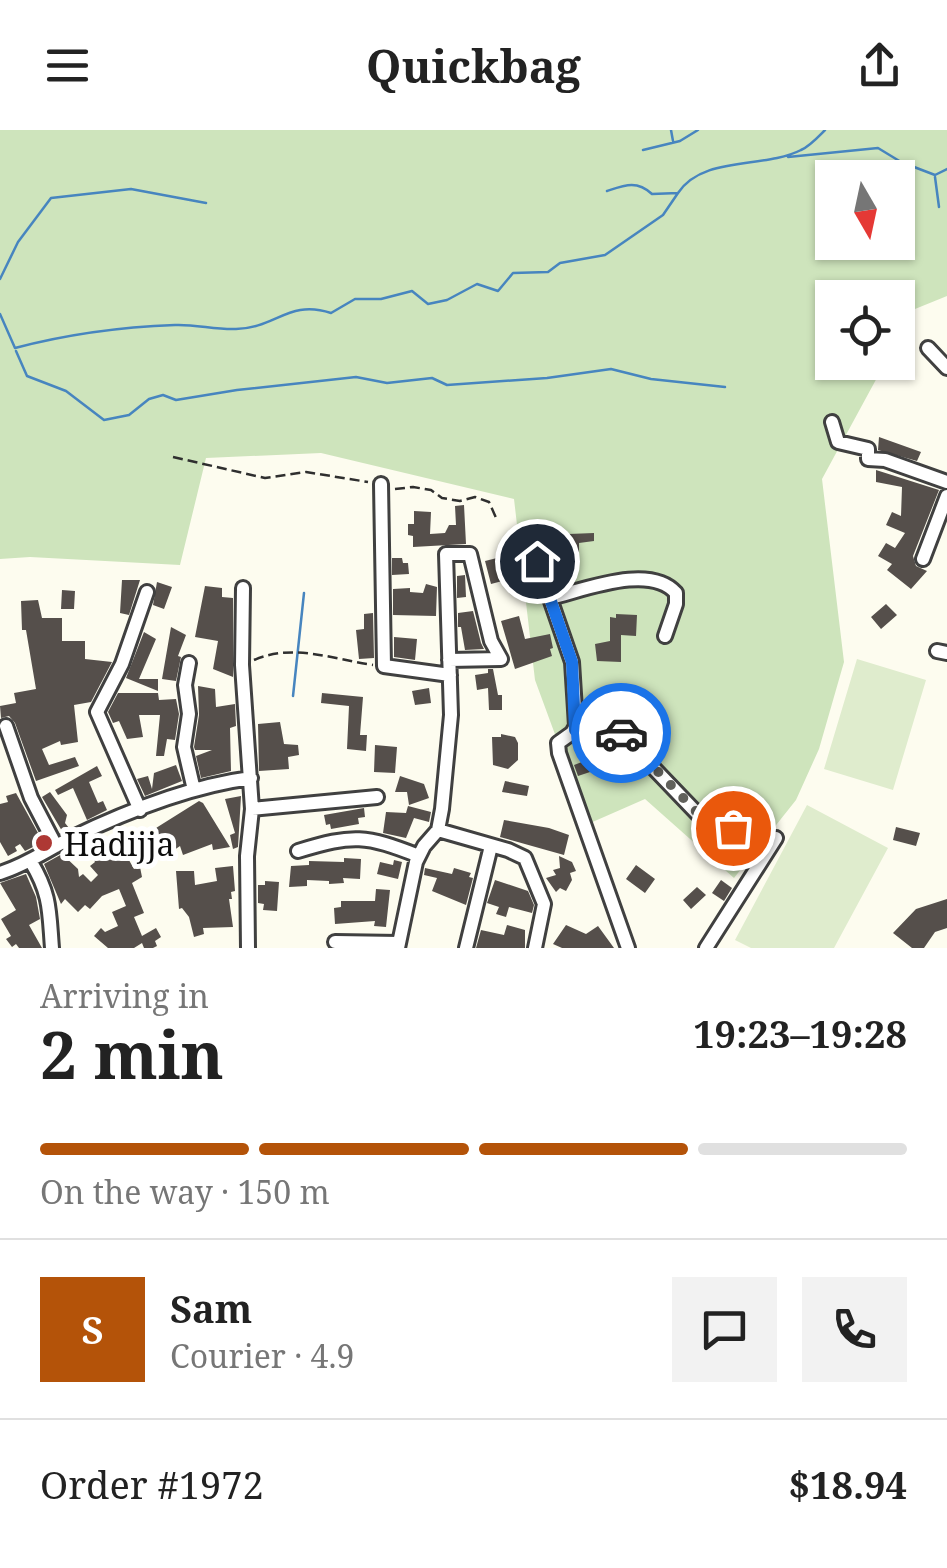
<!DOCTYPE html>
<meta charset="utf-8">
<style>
:root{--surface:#fff;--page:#f2f2f2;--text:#222;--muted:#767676;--line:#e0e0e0;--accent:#b45309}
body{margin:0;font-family:"Noto Serif",serif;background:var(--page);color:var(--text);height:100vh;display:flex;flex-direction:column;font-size:38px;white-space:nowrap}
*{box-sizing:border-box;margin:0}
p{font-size:32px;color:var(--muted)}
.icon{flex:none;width:55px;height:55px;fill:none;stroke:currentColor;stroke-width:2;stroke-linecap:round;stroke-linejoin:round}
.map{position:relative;height:818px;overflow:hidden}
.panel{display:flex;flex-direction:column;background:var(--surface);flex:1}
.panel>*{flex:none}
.needle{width:65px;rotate:171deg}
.controls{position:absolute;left:815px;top:30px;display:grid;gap:20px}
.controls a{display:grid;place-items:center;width:100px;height:100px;border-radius:0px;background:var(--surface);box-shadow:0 2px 8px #0004;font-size:50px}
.pin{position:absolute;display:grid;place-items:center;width:85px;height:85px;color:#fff;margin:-42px;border:5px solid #fff;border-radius:50%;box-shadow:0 2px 10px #0007}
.courier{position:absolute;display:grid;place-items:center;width:100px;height:100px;margin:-50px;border:8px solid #1a73e8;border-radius:50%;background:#fff;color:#222;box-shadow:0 2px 12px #0007}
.summary em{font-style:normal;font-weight:700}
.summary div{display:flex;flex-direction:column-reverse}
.summary{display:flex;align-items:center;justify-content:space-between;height:170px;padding:0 40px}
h1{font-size:65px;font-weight:700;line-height:75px}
.bar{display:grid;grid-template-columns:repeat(4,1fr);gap:15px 10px;align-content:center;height:120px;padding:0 40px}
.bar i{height:12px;border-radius:8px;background:var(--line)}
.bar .on{background:var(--accent)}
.bar p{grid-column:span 4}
.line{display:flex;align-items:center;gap:25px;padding:0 40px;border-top:2px solid var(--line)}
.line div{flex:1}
.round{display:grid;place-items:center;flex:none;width:105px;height:105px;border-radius:0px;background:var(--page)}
header{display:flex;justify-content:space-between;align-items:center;height:130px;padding:0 40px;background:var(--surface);font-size:45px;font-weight:700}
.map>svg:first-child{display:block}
</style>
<header><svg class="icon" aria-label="menu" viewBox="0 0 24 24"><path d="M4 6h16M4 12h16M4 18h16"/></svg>Quickbag<svg class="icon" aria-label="share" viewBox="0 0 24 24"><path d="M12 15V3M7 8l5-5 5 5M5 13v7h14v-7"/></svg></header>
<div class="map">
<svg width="947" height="818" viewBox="0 0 947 818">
<rect width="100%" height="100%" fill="#fdfcef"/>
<!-- green -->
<path fill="#cee4bc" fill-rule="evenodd" d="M0,0H947V166L915,179L898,210V168H832V232L885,233L822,349L844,532L819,619L796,670L734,748L645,669L588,694L535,550L514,369L321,323L206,328L180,435L30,427L0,429ZM832,48H898V112H832Z"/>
<!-- pitch -->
<path fill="#dfeccd" d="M857,529L926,550L893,660L824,639Z
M807,675L888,718L834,818H751L735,810Z"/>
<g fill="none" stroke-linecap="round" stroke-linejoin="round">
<!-- stream -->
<path stroke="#4785bf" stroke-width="2.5" d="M671,0L673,11
M643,20L680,11L698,0
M788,27L878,18L901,32L935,45L947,39
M935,47L939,77
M607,61C625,55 637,50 652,64L678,63C703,25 764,39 801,20C810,16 818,7 825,0
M0,149L18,112L51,68L131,59L206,73
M0,184L15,218C68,204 120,197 175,195C195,194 216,200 236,199C276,198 289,169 331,183L355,169H381L412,161L428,174L447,170L477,154L498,161L513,143L548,142L560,133L605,125L663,85L678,63
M16,221L27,246L66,261L104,290L129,285L149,269L163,265L176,270L237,260L356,247L387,253L432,248L447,255L547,248L611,239L651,249L725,257
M293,566L304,463"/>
</g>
<!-- building -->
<path fill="#554f4b" d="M879,307L921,322L917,331L878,320Z
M876,340L939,360L913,426L916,436L927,441L911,459L887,440L892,434L878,426L886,413L895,418L905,403L886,395L892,382L901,386L902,357L876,352Z
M464,375L466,414L413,417V406L408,405V394H414V381L431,382L430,404L445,403L449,395H456L455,376Z
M594,403V411L579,413V425H560V420L556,417V410H570L569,404Z
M501,427L506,450L491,454L485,431Z
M392,428H402L403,433H408L409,444L392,445Z
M465,445L466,467L457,468V446Z
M122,450H140L129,485L120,483Z
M157,452L172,457L164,479L153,475Z
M426,454L437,457L436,486L393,485V459L410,458V462L423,463Z
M205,456L222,458V467L233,468V547L213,539L218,511L195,507Z
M62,460L75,461L74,479H61Z
M38,470L42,488H62V511H85V529L112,532L91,572L74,575L78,612L61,615L60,611L42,619L49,635L75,627L79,636L36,651L15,593L9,586L1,588L0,576L16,573L14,563L36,559L26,500H22L21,471Z
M886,474L897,485L881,499L871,487Z
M473,481L481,513L484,519L465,520L461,497H458V483Z
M373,483L374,528L359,529L356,500L364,499V484Z
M616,484L637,485L636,506L621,505V532L597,531L595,514L610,511V487L616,488Z
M519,486L525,509L550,504L553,518L550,519L552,526L515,539L501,491Z
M171,497L186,505L178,526L181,527L176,551L162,549Z
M144,502L156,509L139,549H158V561L126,548Z
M394,507L417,509L415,530L394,527Z
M488,539H493L498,565H502V580H489L488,558L477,560L475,545L488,543Z
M198,556L215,559L216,577L235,574L236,596L230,598L231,641L201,648L196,626L212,620H195L194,617L199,585Z
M429,558L431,573L415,575L412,561Z
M118,563H158L159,570L176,569L179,584L175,610L167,609L164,626H156L160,585H139L143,607L127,609L119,591L113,593L108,582Z
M322,563L363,567L360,605H367L366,621L347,619L349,576L321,573Z
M280,592L284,614L298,615L299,625L288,627L289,639L259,641L258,594Z
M501,604L515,607L518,613V630L508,639L493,635L492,607H501Z
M375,615L397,617L395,643L374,642Z
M595,627L599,639L578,646L574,635Z
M176,635L182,651L145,666L137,649L148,646L152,659L154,643Z
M97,636L102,646L89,652L98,673L103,671L107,680L87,690L73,658L58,665L55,660Z
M400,646L424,654L429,668L409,675L407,662H395Z
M505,651L529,656L527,666L502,662Z
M50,662L67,685L65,693L69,698L62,701L42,667Z
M16,663L43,712L25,721L20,714L15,717L17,721L8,726L0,712V674L8,672L6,666Z
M241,666L238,717L233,719L230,705L235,703L225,669Z
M199,671L203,673L230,717L213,720L212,714L183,725L180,716L164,727L156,719L162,712L156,698Z
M408,676L431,682L429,692L414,688L406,708L383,703L386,682L406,683Z
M364,678L365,687L358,688L359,694L331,699L330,694L326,695L324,685Z
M504,690L549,698L569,705L564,725L500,707Z
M896,697L920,703L916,716L893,710Z
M121,716L134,739L140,737L142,747L132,753L144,783L134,787L142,806L156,798L161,807L155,811L157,816L153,818H144L142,813L134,818H108L94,806L101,798L105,802L118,796L112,782L126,776L119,759L102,766L90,779L85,775L78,782L65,769L61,774L44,734L62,724L78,739L79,747L83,744L91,752L98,745L90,736L95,732L91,724L103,717L106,724Z
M559,726L572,732L576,741L570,743L572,750L566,761L560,758L556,762L546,748L556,745L553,740L560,738Z
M344,728L361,729L360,749L343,748L344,753L329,754V751L307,750V756L289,757L291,736L309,735V731L344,732Z
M394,730L402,732L398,749L377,744L380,732L393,735Z
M636,735L655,749L645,763L626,749Z
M233,736L235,761L231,762L232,769H229L233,797L203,798L204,804L194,807L189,787L182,778L179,779L176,741H194L195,755L217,751L215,738Z
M425,738L452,744L454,738L471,743L469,747L473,748L466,775L432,761L437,748L424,745Z
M26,744L36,767L40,789L29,795L42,818H19L16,814L12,817L6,809L11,806L1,789L16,780L0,753Z
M495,750L528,761L534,775L532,783L509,777L506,787L496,784L499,777L487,773Z
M721,750L732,758L724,771L712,763Z
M265,751L279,752L277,781L263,780L264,774L258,773V755H265Z
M697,757L706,765L691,779L683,770Z
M376,759L390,760L386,797L374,796L375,791L335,794L334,778L341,777V771H375Z
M947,769V798L935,802L924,818H912L893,803L916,779Z
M507,795L525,800V818H476L481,800L504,805Z
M566,795L586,804L598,796L614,818H562L553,814Z"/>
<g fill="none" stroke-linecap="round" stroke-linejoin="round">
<!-- minor casing -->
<g stroke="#404040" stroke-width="18">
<path id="minor" d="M928,218L947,238
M832,292L838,312L868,319V329L885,330L947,352
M381,354L384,536L450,545
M923,429L947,366
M537,431L572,532L576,596L572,603L558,613L559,623L628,818
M243,458L242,535L252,679L247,726L248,818
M550,468C584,460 650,433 676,463V474L665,506
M937,521L947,523
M189,533L185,555L189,584L184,617L194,660
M6,596L31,668L56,716
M575,600L620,603L713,700L723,705L733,698L751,674
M252,679L377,667
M140,680L97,582L122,534L147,462
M438,700L508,720L525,728L544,774L535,818
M298,721C354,704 365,705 419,726
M31,732C51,765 49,782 52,818
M0,743C26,735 45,721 69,709C125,682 189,656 251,648
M335,812L399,813
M398,818L416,732L424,716L438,700L442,679L451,585L446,424H470L491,511L501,529L449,530
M466,818L491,716
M706,818L776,708"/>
</g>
<!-- path -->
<path stroke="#2f2f2f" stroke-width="2.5" stroke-dasharray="10 5" stroke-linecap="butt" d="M173,327L265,348L306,342L368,352
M395,359L413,357L431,360L442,368L460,371L475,367L489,372L497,390
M254,530C294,513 331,529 373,535"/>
<!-- minor -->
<use href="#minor" stroke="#fff" stroke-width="12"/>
</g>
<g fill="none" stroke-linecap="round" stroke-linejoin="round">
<!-- done -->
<path stroke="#61615c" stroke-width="10" stroke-dasharray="0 18" d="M621,603L714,700L723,705L733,698"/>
<!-- route -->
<path stroke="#1a73e8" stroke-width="12" d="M537,431L572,532L575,600L621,603"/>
</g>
<!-- markers -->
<circle fill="#ae3834" stroke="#fff" stroke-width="4" cx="44" cy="713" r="10"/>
<g text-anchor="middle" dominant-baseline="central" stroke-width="10" stroke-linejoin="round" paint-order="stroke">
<!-- poi labels -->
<g font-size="32" fill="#0d0d0d" stroke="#fff" text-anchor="start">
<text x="64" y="713">Hadijja</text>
</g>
</g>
</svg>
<div class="controls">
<a><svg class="needle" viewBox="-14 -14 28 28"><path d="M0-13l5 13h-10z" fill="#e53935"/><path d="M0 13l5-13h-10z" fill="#767676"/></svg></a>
<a><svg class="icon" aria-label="locate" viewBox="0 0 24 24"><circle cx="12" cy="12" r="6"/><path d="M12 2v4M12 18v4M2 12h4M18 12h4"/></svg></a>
</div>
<div class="pin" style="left:733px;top:698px;background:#ea580c"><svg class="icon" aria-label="bag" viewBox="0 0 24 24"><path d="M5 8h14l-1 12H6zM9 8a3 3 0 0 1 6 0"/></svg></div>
<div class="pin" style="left:537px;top:431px;background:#1f2937"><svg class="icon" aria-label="home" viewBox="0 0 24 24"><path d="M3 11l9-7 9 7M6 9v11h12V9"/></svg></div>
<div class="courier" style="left:621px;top:603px"><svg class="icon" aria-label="car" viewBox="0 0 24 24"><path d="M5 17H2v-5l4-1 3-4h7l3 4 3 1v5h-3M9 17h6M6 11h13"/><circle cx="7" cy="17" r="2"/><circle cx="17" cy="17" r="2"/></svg></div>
</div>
<section class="panel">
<div class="summary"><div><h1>2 min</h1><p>Arriving in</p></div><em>19:23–19:28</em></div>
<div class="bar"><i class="on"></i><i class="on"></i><i class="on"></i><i></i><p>On the way · 150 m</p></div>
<div class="line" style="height:180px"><b class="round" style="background:var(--accent);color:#fff">S</b><div><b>Sam</b><p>Courier · 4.9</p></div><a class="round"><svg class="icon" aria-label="chat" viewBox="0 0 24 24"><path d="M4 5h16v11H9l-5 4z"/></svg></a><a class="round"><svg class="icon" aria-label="phone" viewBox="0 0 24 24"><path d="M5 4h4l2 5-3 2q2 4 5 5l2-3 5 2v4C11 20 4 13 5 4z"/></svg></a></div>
<div class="line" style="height:130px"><div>Order #1972</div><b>$18.94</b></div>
</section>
